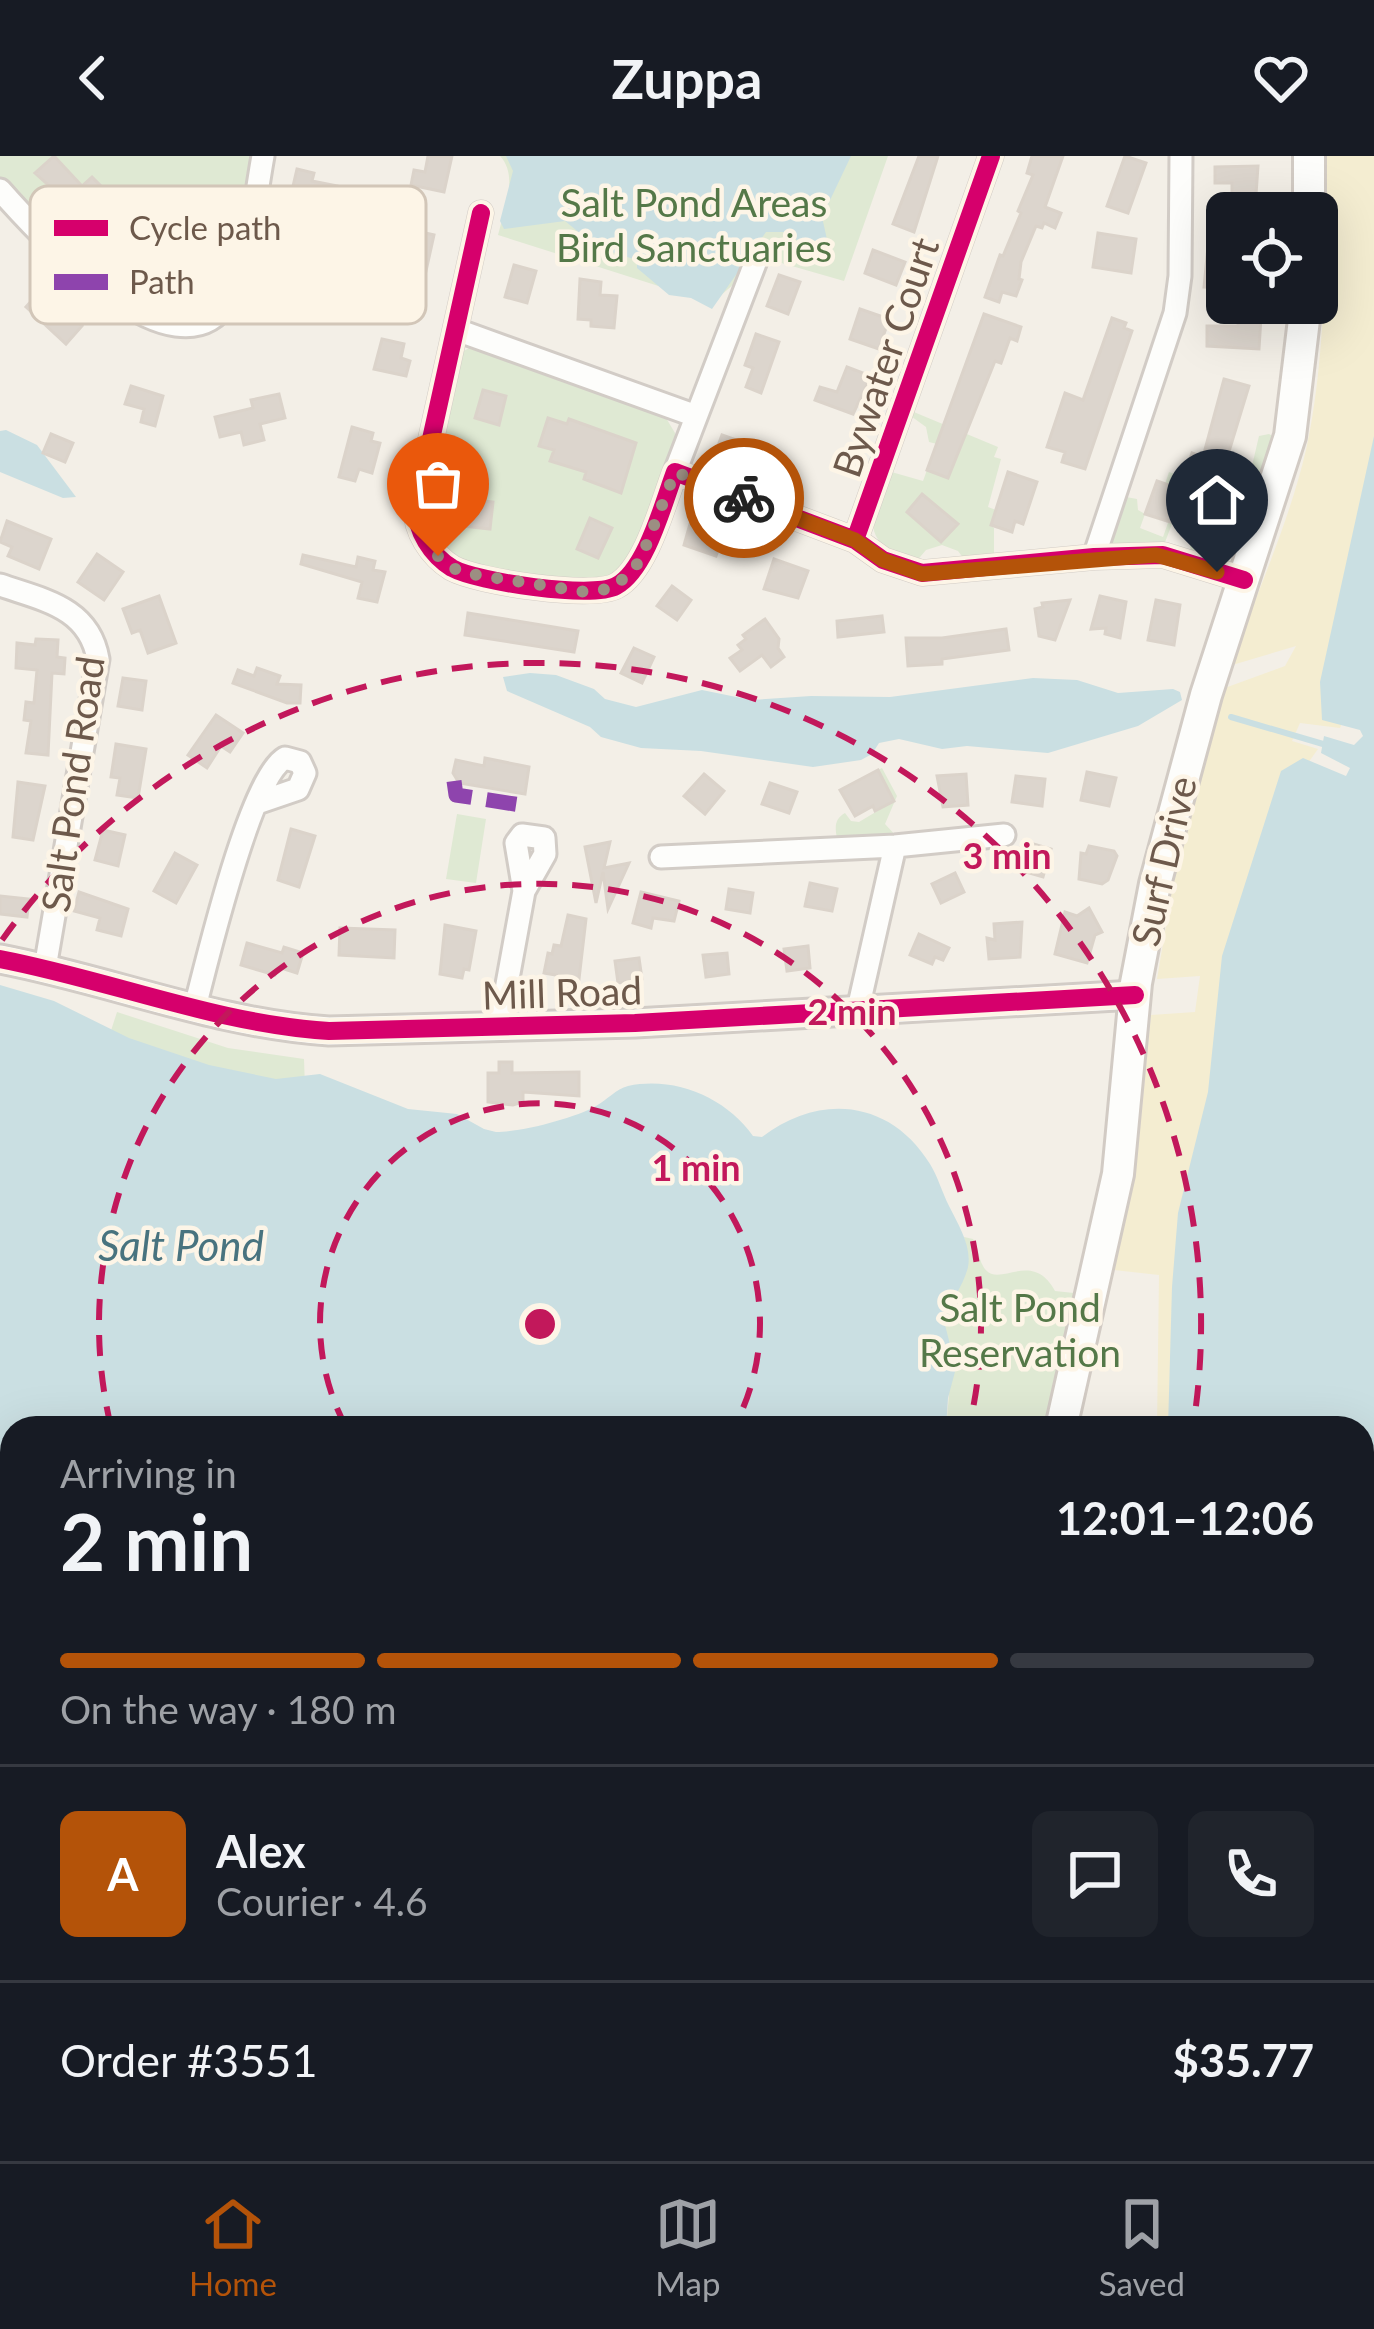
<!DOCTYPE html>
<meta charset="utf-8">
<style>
:root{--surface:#171b24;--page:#20242c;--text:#f1f3f6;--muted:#9ea1a6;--line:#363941;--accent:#b45309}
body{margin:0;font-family:Lato,sans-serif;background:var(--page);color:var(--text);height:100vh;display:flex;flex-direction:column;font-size:45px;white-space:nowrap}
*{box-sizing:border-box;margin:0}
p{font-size:39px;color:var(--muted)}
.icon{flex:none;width:66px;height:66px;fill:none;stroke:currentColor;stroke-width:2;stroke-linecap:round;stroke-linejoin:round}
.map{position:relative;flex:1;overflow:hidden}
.details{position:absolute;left:0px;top:1260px;width:1374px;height:747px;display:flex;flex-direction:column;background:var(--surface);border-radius:36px 36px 0 0;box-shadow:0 12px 48px #0002}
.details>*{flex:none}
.controls{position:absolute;left:1206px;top:36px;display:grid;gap:24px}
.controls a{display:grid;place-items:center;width:132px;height:132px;border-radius:18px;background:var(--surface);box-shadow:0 12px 48px #0002;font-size:60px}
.pin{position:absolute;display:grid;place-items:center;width:102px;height:102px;color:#fff;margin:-123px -51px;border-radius:50% 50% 50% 0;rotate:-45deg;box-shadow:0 0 12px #0007}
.pin .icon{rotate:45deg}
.courier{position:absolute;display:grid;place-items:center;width:120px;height:120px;margin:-60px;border:9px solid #b45309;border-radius:50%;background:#fff;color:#222;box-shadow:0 3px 15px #0007}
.overview em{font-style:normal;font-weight:700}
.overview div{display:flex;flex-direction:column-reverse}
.overview{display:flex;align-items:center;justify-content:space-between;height:204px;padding:0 60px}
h1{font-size:78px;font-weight:700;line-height:90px}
.bar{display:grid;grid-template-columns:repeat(4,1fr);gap:18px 12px;align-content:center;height:144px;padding:0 60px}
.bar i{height:15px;border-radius:9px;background:var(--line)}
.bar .current{background:var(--accent)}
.bar p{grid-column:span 4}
.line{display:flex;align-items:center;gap:30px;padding:0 60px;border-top:3px solid var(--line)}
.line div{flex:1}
.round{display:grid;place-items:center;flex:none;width:126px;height:126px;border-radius:18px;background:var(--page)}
header{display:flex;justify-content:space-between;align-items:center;height:156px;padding:0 60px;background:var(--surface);font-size:54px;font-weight:700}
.dock{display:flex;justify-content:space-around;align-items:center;height:168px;border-top:3px solid var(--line);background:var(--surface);font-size:33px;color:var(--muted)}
.dock a{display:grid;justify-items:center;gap:6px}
.dock .current{color:var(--accent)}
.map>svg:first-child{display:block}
</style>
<header><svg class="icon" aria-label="back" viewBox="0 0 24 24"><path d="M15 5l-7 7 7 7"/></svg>Zuppa<svg class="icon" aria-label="heart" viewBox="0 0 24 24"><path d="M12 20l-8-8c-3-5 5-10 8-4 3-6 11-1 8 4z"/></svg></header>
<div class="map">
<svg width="1374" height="2005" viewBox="0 0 1374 2005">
<rect width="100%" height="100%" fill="#f3efe7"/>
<!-- green -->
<path fill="#dfe9d3" d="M0,0H254L229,121L222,137L200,157L186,161L156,159L105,123L7,31L0,23Z
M500,0H888L844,125L764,102L712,147L498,79C504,55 519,20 500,0Z
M473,190L663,257L675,277L676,286L640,388L618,419L606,424L571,427L469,412L433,385L423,347L458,198Z
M909,254L998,291L994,301L1001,303L988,351L996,354L991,370L994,372V403L967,407L958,395L942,389L926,394L915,407C858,384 870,365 888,315L923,325L927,314L948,321L937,288L929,286L926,271L908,258Z
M1269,278L1274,281L1255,343L1249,341L1230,383L1215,390H1202L1193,399L1190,391L1195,374L1208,377L1215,372L1216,363L1210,357L1214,345L1165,328L1169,316L1244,344L1259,280Z
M1126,341L1137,343L1138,354L1145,358L1140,372L1163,381L1169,364L1173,365L1164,389L1113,388L1110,382Z
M882,612L897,640L885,668L898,682L837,683C835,672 834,663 845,657L851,665L859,666L894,645L878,614Z
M457,658L486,663L476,727L446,723Z
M117,856L228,892L304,903L305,932L107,887Z
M964,1081L973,1083C979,1092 978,1101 983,1110C997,1136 1031,1091 1055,1135L1074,1137L1044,1272H946L949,1239L936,1157L968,1099Z
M0,1952L12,1956V1995H291L259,2005H0Z
M826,1995H1022L1021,2005H828Z"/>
<!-- sand -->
<path fill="#f4edd1" d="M1325,0H1374V489L1340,572L1300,567L1292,585L1318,593L1303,614L1186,1272H1157L1159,1119L1114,1114L1138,993L1151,859L1195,856L1200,820L1157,823L1180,686L1222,533L1285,510L1296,490L1229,510C1256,441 1289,366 1306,294C1326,204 1326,92 1325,0Z"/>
<!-- water -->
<path fill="#cadfe2" d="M506,0H851L822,61L830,97L824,99L783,76H766L712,153L691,142L669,139L637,112V104L598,92L565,65L504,73L500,65L513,15Z
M6,274L37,289L76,341L63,342L0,316V275Z
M1374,280V2005H1149V1995H1362V1272H1168L1172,1131L1178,1057L1208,936L1222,800L1281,615L1303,602L1346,620L1350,612L1321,597L1324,580L1354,589L1363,580L1360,574L1322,564L1320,526Z
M530,517L556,519L594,533L605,543L636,551L702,534L751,544L811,540L890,541L1033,522L1077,524L1118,537L1173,533L1180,536L1182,544L1138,570L1048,597L967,590L942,593L899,583L879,587L872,598L861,604L813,611L701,595L641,592L601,581L590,571L507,535L503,521Z
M0,829L54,845L129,882L209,909L276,923L320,918L408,953L457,958L484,973L496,976C522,976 575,962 596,950C607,944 616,933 628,930C676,920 726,942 753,980L762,981C819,937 890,943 930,1008C938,1021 942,1036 949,1050C958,1068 972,1090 968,1111C964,1128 951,1146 943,1161L956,1212L948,1242L946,1272H12V1921L0,1917Z
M238,1995H826L828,2005H214Z"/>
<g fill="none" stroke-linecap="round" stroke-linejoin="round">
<!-- stream -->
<path stroke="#cadfe2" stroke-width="6" d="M1231,561L1323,588"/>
</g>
<!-- building -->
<path fill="#dcd5cd" stroke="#dbd3ca" stroke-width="3" d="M54,0L82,30L92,21L104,33L75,53L35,17Z
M428,0H452L444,36L411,29L414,14L425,16Z
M919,0H938L914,76L893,68Z
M1032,0H1063L1045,51L1061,57L1055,72L1044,67L1042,72L1036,70L1021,106L1019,123L1022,124L1016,140L1002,136L999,146L985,141L1000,99L1003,100L1021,57L1018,55L1033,19L1027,17Z
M1125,0L1146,7L1128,57L1107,50Z
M1258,10L1255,53H1232V27H1215V11Z
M297,13L314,17L312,25L337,30L327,71L303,66L308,43L291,39Z
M412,74L434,79L424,124L401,118Z
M1098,77L1136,83L1131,117L1093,111Z
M1209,80H1224L1227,85V132L1204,131Z
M873,94L905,106L896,129L865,117Z
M514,109L536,115L527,147L505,141Z
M779,119L800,126L788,158L767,150Z
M580,123L601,126L600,139L617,140L614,172L591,170V164L578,163Z
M41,134L82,170L66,188L26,151Z
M1239,147H1253L1252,161H1261L1259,193L1207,190V170H1238Z
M860,153L889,163L879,193L850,183Z
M984,158L1021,171L1017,185L1010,182L1001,207L995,205L948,322L927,314Z
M1112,162L1126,167L1124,172L1132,175L1085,313L1062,306L1065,296L1047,291L1065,237L1083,244Z
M756,178L779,186L761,237L746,231L753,212L745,209Z
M382,183L404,188L401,202L410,205L406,220L374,213Z
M847,211L871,220L853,258L815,244L820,231L837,236Z
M1224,223L1249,230L1220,325L1216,324L1198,375L1145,358L1157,325L1180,333L1192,297L1203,301Z
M131,230L163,240L155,270L141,266L144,253L125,248Z
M483,234L506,240L499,269L475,262Z
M279,238L285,262L260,268L264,284L244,289L241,276L220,281L215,261L253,252L251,244Z
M548,262L567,268L569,263L636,287L621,337L584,323L586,316L550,305L554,294L539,290Z
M352,271L373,277L371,285L380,287L372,317L359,313L355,325L339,321Z
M51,278L73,287L65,306L43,297Z
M722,279L756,291L748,311L715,298Z
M1008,316L1037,326L1023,368L1015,365L1012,376L991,369Z
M922,338L958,368L941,386L907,356Z
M456,342L493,346L490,373L453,369Z
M590,362L612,372L598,402L577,393Z
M7,365L51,383L39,413L8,400L12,391L0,386Z
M690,368L723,379L716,400L684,389Z
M97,398L123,416L104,444L78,426Z
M303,399L356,411L358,401L375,405L373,414L385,416L377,446L358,442L362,426L301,408Z
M774,403L808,415L798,442L764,433Z
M672,430L691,444L677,464L657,450Z
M159,440L176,487L148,497L140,474L132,477L123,453Z
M1100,440L1126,446L1120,482L1105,478L1106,472L1091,473Z
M1070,444L1055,484L1039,480L1035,453L1043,451L1042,447Z
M1156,444L1180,449L1174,489L1148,484Z
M468,457L578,475L574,496L465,479Z
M882,460L884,476L838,481L837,465Z
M765,463L779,483L778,492L784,501L771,511L762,499L740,515L730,502L742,494L738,489L746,483L743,479Z
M1006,473L1009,494L942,503V508L908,510L906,482H942Z
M36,483L58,484L57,501L65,502L64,518L52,517L48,599L26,597L31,565L24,564L26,546L34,547L37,514L16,512L17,487L35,489Z
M634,492L654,501L642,527L621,517Z
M257,512L280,520L277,528L301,529L300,547H287L233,527L238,514L254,520Z
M123,522L146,525L142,554L118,550Z
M216,559L243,577L230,596L221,590L207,612L188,599Z
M116,588L146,593L138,642L117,639L120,622L111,621Z
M485,602L529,611L525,638L459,627L453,617L456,604L484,610Z
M878,614L894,645L875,655L873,650L855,660L840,634Z
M1087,616L1116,622L1109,650L1081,644Z
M704,618L724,635L705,658L684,640Z
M966,618L968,649L943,651L937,620Z
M1016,620L1045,623L1042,650L1012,646Z
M18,626L45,630L33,684L13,681Z
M770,627L797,636L789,657L762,648Z
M291,673L315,680L299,731L278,724Z
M103,674L125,679L118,710L95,704Z
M1023,685L1051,693L1043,721L1015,713Z
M610,686L604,712L629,707L608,753L603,716L596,747L585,691Z
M1089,690L1114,695L1117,700L1108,724L1102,728L1079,723L1081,697L1086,698Z
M175,697L197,709L176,747L154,735Z
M955,717L964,736L941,747L932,728Z
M810,727L837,733L832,755L805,750Z
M729,733L753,737L750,757L726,753Z
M79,736L128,753L121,780L97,774L100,762L74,755Z
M641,736L679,745L674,765L653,762L651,772L633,767Z
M0,740L29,743L27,761L0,758Z
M1089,752L1102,776L1095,779L1087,807L1055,798L1065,756L1077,760Z
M568,759L586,763L579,823L544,817L548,797L552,798L554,789L561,790Z
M1022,766L1020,801L989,803L987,782L995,784L994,768Z
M445,769L476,775L469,814L464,813L462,822L440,818Z
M340,772L395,774L394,802L339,799Z
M919,778L949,792L943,804L935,801L932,808L910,799Z
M247,787L282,797L284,791L303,797L297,817L278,811L275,819L241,809Z
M808,790L810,812L787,815L784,793Z
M727,797L729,818L706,821L703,799Z
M639,802L642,823L618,827L615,805Z
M499,906H512V917L579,916V940L523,936V946L513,949L488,946V917H499Z"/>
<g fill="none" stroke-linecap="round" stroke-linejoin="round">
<!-- minor casing -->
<g stroke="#d2ccc6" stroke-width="27">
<path id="minor" d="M991,0L855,384L883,404L922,417L1094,401L1163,399L1244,424
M0,34C38,77 176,230 229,144C248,114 256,37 263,0
M481,57L416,351C416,375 431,399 452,412C477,426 592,443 616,430C646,414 663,348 675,316L855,384
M457,174L696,260
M675,316L759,97
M1094,401L1175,157L1180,120L1181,0
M0,429C43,444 89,451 98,503L45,812
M661,701L895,690L1004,679
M195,851C207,805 250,622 285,602L300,606L305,617L298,633L257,647
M858,853L895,690
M499,872L524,735L545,698L544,682L522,679L516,687L524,735"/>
</g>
<!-- tertiary casing -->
<g stroke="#d2ccc6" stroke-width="33">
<path id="tertiary" d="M0,803C110,824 217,868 329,875L635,867L1135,839"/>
</g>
<!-- secondary casing -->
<g stroke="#d2cbc4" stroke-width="36">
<path id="secondary" d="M1309,0V57
M1061,1272L1118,1018L1136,827L1155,728L1206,539L1290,280L1306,147
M1038,2005L1039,1995"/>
</g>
<!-- minor -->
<use href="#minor" stroke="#fdfdfb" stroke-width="21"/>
<!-- tertiary -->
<use href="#tertiary" stroke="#fdfdfb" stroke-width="27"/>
<!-- secondary -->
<use href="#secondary" stroke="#fdfdfb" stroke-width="30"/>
<!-- quiet -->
<path stroke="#8e44ad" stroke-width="15" stroke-dasharray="30 15" stroke-linecap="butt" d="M454,625L456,639L521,649
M0,1959L12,1965
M50,1995L59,2005"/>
<!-- cycleway casing -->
<g stroke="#fdf5e7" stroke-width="26">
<path id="cycleway" d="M991,0L855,384L883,404L922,417L1094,401L1163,399L1244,424
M481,57L416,351C416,375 431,399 452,412C477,426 592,443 616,430C646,414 663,348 675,316L855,384
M0,803C110,824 217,868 329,875L635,867L1135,839"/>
</g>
<!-- cycleway -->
<use href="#cycleway" stroke="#d6006c" stroke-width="18"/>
</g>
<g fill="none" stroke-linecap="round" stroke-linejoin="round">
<!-- done -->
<path stroke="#9c8e82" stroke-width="12" stroke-dasharray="0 21.6" d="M438,400L458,415L471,418L585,436L614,432L640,405L675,316L744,342"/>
<!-- route -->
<path stroke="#b45309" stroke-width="15" d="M744,342L855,384L883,404L922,418L1156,399L1217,416"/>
</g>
<!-- distance rings -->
<g fill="none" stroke="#c2185b" stroke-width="6" stroke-dasharray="21 15">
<path d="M346 1271A220 220 0 1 1 734 1271"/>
<path d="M111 1271A441 441 0 1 1 969 1271"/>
<path d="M2 784A661 661 0 0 1 1193 1271"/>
</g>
<g text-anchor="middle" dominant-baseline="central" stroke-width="9" stroke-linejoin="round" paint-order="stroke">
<!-- park labels -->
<g font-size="39" fill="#547848" stroke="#fdf5e7">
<text x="694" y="46">Salt Pond Areas<tspan x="694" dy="45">Bird Sanctuaries</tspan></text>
<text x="1020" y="1151">Salt Pond<tspan x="1020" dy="45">Reservation</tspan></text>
</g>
<!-- street labels -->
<g font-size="39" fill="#6d594b" stroke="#fdf5e7">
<text transform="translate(885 201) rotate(-71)">Bywater Court</text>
<text transform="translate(72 628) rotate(-82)">Salt Pond Road</text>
<text transform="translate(1163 705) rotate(-77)">Surf Drive</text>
<text transform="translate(562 836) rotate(-2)">Mill Road</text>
</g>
<!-- water labels -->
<g font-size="42" font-style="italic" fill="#48737f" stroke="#fdf5e7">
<text x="181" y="1089">Salt Pond</text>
</g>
</g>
<!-- legend -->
<rect x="30" y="30" width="396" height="138" rx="18" fill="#fdf5e7" stroke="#d2c6b8" stroke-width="3"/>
<rect x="54" y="64" width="54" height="16" fill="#d6006c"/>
<rect x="54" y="118" width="54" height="16" fill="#8e44ad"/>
<g font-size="33" fill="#6d594b">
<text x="129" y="84">Cycle path</text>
<text x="129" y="138">Path</text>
</g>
<circle cx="540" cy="1168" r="18" fill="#c2185b" stroke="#fdf5e7" stroke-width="6"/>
<g font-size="36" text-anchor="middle" font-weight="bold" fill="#c2185b" stroke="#fdf5e7" stroke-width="9" stroke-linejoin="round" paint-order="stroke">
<text x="1007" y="713">3 min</text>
<text x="852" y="869">2 min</text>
<text x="696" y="1025">1 min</text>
</g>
</svg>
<div class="controls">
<a><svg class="icon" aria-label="locate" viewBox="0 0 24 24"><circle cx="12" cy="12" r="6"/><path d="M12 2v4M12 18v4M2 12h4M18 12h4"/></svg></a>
</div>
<div class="pin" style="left:438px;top:400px;background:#ea580c"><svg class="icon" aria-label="bag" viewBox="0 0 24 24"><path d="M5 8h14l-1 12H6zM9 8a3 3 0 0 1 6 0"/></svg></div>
<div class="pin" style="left:1217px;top:416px;background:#1f2937"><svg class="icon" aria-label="home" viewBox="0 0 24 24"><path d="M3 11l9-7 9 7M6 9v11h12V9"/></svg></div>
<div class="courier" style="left:744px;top:342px"><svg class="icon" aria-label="bike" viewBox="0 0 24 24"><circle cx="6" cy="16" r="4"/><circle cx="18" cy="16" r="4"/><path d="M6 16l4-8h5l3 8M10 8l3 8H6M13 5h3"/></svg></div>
<section class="details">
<div class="overview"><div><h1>2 min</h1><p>Arriving in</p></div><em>12:01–12:06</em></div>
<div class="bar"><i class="current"></i><i class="current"></i><i class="current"></i><i></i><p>On the way · 180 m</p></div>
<div class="line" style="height:216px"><b class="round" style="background:var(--accent);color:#fff">A</b><div><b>Alex</b><p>Courier · 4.6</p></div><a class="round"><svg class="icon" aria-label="chat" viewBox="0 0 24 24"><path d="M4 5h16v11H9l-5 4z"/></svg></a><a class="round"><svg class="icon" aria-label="phone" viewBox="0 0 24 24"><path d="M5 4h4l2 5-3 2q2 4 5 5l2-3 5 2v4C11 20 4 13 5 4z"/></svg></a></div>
<div class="line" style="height:156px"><div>Order #3551</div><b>$35.77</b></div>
</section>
</div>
<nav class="dock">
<a class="current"><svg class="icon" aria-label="home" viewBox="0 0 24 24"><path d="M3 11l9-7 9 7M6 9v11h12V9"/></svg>Home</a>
<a><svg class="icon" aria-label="map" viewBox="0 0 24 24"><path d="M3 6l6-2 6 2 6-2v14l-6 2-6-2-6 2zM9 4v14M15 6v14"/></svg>Map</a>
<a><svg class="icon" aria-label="saved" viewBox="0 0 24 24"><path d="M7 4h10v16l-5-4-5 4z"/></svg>Saved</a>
</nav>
